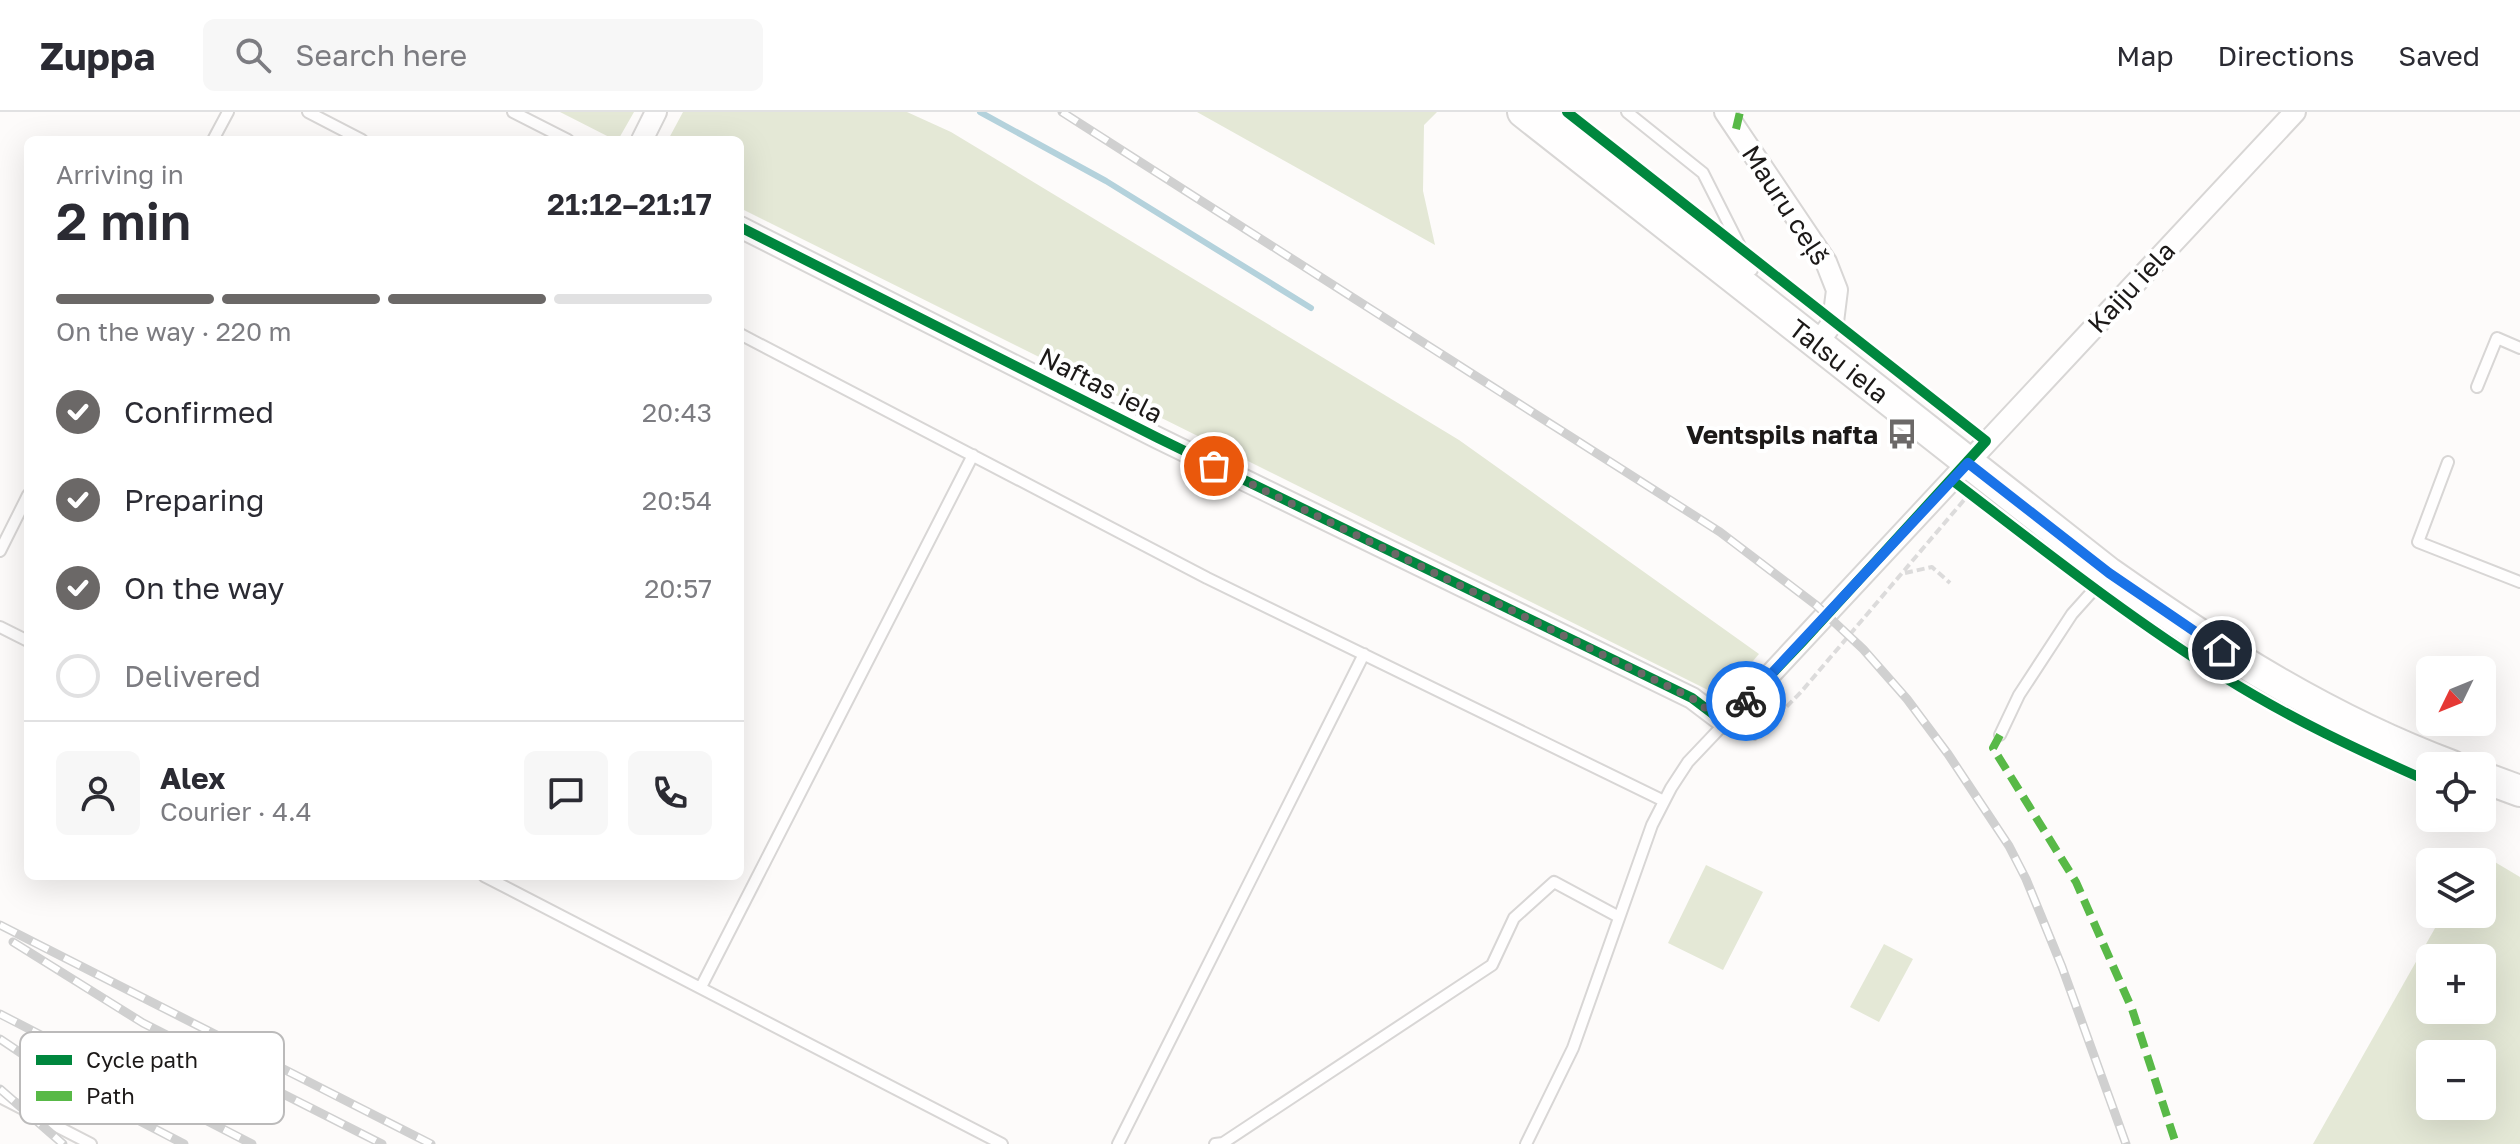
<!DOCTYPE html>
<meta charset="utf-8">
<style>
:root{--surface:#fff;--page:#f7f7f7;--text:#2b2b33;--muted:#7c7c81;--line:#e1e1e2;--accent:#6b6867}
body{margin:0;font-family:"Golos Text",sans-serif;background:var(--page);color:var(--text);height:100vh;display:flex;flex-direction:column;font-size:30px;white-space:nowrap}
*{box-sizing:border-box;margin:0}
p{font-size:26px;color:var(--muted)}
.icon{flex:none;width:44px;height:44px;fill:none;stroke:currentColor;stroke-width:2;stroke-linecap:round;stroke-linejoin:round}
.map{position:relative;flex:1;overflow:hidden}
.details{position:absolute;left:24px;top:24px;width:720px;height:744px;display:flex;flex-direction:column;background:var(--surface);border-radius:12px;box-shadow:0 8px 32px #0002}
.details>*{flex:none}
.needle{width:52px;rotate:227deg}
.controls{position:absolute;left:2416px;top:544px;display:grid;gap:16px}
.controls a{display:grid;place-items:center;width:80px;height:80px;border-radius:12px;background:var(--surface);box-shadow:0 8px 32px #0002;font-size:40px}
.pin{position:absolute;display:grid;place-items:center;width:68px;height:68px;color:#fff;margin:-34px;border:4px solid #fff;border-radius:50%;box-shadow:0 2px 8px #0007}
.courier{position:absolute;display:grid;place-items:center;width:80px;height:80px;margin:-40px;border:6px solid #1a73e8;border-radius:50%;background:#fff;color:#222;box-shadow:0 2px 10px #0007}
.overview em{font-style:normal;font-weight:600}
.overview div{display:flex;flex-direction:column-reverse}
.overview{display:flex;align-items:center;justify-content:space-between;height:136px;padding:0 32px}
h1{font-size:52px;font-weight:600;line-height:60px}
.bar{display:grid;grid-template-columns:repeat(4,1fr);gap:12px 8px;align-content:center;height:96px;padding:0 32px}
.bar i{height:10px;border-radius:6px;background:var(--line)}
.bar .on{background:var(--accent)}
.bar p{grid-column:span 4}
.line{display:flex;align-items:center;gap:20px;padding:0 32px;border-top:2px solid var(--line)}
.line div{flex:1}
.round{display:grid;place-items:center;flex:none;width:84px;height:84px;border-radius:12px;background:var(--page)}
ol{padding:0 32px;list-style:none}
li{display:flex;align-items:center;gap:24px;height:88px}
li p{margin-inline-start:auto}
li .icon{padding:8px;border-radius:50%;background:var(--accent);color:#fff;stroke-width:4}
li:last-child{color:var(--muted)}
li i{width:44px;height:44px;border:4px solid var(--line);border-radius:50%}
header{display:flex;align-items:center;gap:48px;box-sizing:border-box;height:112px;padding:0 40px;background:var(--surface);border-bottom:2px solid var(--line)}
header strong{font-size:38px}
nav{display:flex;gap:44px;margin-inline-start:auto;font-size:28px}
.search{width:560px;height:72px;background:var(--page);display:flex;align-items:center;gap:20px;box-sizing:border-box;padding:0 28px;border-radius:12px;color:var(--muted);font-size:30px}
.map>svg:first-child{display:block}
</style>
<header>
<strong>Zuppa</strong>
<div class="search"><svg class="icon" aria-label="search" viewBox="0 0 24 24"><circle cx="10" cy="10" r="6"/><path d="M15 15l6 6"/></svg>Search here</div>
<nav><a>Map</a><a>Directions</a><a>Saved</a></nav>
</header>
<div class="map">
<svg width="2520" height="1032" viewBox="0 0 2520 1032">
<rect width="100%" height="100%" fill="#fdfbfa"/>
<!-- green -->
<path fill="#e4e8d6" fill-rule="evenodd" d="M560,0H634L618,28H615Z
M683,0H907L951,20L1459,328L1759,542L1722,585L740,96V28H668Z
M1197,0H1437L1424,13L1423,79L1435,133Z
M2478,740L2520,765V1032H2313L2443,802H2482V750H2472ZM2482,846V898H2430V846ZM2482,942V994H2430V942Z
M1706,753L1763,780L1723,858L1668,831Z
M1884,832L1913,847L1879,910L1850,895Z"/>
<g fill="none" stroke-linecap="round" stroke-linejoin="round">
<!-- stream -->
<path stroke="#b4d2dc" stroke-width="6" d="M980,0L1106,69L1311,196"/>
<!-- lane casing -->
<g stroke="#d8d6d5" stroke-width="14">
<path id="lane" d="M308,0L362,28
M513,0L568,28
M1552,0L1752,158
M1627,0L1703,61L1750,154
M213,28L228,0
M740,222L1207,466L1664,689
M2477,275L2497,226L2520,236
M2448,350L2418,430L2520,470
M0,439L28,383
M0,515L28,529
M2000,623L2019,583L2072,502L2107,463
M484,764L1002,1032
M701,875L973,343
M0,985L91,1032
M1118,1032L1364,542
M1215,1032L1223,1031L1492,853L1514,806L1554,770L1619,805
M1526,1032L1573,936L1652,713L1671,676L1688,650L1725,611"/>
</g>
<!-- street casing -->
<g stroke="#d8d6d5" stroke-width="24">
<path id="street" d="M1725,0L1826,150L1837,178L1833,210L1817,232
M642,28L656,0
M740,115L1158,326L1692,586L1725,611L2295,0"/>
</g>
<!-- primary casing -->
<g stroke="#d8d6d5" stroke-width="34">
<path id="primary" d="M1523,0L2109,461C2217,537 2328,608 2452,654
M2482,665L2520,679"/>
</g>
<!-- path -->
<path stroke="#dcdbdb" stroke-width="4" stroke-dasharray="8 4" stroke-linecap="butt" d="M1905,461L1932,455L1950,471
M1742,620L1755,627L1801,580L1970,381"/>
<!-- lane -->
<use href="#lane" stroke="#fffefe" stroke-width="10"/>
<!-- street -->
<use href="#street" stroke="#fffefe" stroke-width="20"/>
<!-- primary -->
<use href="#primary" stroke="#fffefe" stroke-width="30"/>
<!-- rail casing -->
<g stroke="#d0d0d0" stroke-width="9">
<path id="rail" d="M1062,0L1720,420L1816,493L1863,537L1907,587L1948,642L2009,734L2026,767L2062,855L2126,1032
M0,813L431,1032
M13,830L143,911L382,1032
M0,902L252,1032
M0,927L61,968L184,1032
M0,977L63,1032"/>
</g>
<!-- rail -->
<use href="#rail" stroke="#fff" stroke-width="6" stroke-dasharray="18" stroke-linecap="butt"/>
<!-- quiet -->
<path stroke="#58b947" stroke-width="8" stroke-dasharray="16 8" stroke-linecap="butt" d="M1736,17L1740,0
M2000,623L1993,636L2076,770L2132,897L2176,1032"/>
<!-- cycleway casing -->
<g stroke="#fff" stroke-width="15">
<path id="cycleway" d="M740,115L1158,326L1692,586L1725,611L1803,529L1986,329L1567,0
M1952,368C2041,436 2129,506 2224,565C2289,606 2360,639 2430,670"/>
</g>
<!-- cycleway -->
<use href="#cycleway" stroke="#00873e" stroke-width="10"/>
</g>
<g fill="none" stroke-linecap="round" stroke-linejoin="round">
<!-- done -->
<path stroke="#6b6867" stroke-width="8" stroke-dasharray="0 14.4" d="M1214,354L1692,586L1725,611L1746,589"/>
<!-- route -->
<path stroke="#1a73e8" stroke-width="10" d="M1746,589L1968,351L2109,461L2222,538"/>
</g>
<!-- icons -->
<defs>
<g id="bus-bare" transform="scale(2.4)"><path d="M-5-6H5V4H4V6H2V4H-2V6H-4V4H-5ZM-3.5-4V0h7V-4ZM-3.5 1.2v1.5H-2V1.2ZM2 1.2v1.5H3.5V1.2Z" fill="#6b6867" stroke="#fff" stroke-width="2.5" paint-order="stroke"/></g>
</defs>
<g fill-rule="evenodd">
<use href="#bus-bare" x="1902" y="322"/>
</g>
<g text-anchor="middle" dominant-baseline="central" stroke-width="8" stroke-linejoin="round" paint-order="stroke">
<!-- street labels -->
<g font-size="26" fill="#1c1918" stroke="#fff">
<text transform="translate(1786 93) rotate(57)">Mauru ceļš</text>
<text transform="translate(2131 175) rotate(-47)">Kaiju iela</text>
<text transform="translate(1839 249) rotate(38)">Talsu iela</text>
<text transform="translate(1101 273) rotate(27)">Naftas iela</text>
</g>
<!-- poi labels -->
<g font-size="26" font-weight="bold" fill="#1c1918" stroke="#fff" text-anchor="end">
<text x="1878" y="322">Ventspils nafta</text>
</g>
</g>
<!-- legend -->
<rect x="20" y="920" width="264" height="92" rx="12" fill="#fff" stroke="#bbbaba" stroke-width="2"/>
<rect x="36" y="943" width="36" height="10" fill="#00873e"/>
<rect x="36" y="979" width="36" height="10" fill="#58b947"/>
<g font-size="22" fill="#1c1918">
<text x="86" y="956">Cycle path</text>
<text x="86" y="992">Path</text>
</g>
</svg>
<div class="controls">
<a><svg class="needle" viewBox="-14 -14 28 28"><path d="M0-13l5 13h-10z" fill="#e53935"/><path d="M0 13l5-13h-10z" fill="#7c7c81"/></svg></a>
<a><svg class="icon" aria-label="locate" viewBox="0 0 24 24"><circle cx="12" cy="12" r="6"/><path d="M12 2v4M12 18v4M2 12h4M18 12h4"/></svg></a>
<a><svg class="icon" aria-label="layers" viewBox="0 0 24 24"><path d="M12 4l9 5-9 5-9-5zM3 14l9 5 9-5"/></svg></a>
<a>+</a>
<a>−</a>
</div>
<div class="pin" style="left:1214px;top:354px;background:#ea580c"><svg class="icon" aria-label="bag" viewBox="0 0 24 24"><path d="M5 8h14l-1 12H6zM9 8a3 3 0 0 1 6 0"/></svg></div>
<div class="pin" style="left:2222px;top:538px;background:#1f2937"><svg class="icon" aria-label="home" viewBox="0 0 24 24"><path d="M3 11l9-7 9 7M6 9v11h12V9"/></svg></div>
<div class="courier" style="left:1746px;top:589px"><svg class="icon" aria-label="bike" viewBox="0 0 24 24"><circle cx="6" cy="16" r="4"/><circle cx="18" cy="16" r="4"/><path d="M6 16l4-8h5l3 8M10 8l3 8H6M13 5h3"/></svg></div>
<section class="details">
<div class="overview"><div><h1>2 min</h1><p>Arriving in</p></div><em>21:12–21:17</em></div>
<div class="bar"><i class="on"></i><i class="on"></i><i class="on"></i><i></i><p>On the way · 220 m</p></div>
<ol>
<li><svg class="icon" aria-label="check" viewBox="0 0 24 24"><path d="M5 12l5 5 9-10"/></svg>Confirmed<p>20:43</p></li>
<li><svg class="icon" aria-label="check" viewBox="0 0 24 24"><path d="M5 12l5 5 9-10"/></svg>Preparing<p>20:54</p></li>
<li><svg class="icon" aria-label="check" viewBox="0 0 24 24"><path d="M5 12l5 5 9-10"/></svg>On the way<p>20:57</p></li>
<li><i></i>Delivered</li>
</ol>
<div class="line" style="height:144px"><a class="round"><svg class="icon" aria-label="person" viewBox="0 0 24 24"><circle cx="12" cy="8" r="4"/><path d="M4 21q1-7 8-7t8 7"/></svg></a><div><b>Alex</b><p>Courier · 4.4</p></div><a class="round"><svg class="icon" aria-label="chat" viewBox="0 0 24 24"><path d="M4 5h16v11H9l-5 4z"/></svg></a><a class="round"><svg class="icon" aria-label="phone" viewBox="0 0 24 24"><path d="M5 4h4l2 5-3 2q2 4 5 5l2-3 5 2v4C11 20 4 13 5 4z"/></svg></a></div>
</section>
</div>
